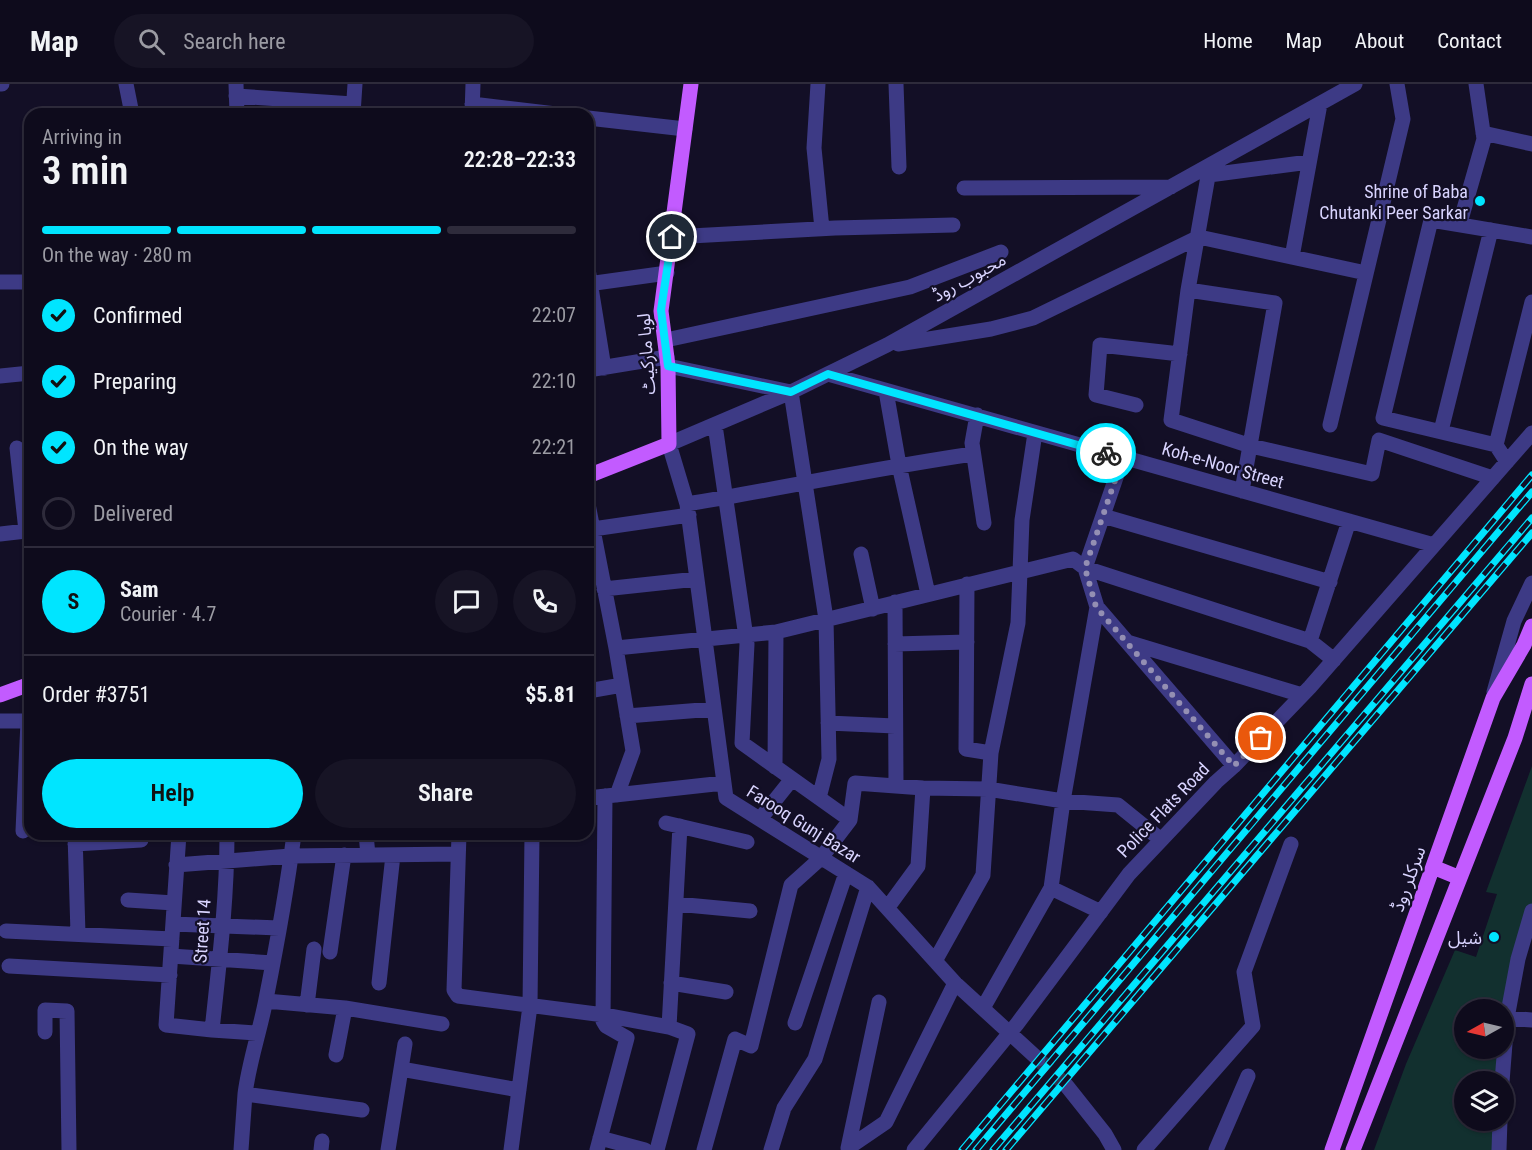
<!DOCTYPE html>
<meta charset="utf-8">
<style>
:root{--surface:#0e0b1c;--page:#171425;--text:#f1f3f6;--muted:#9b9ba3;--line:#2e2b3b;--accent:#00e5ff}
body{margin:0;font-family:"Roboto Condensed","Noto Sans Arabic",sans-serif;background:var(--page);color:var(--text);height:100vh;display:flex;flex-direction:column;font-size:22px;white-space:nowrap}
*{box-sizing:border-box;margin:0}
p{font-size:20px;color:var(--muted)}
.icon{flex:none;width:33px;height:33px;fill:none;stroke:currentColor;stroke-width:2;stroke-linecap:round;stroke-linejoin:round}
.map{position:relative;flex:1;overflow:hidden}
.sheet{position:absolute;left:24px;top:24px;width:570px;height:732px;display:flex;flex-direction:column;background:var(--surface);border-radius:18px;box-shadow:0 2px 4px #0004,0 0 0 2px var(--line)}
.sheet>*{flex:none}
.needle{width:39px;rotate:262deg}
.tools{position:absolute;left:1454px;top:915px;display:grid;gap:12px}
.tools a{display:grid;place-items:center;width:60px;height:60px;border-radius:50%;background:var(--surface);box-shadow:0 2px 4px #0004,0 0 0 2px var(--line);font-size:30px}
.pin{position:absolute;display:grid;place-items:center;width:51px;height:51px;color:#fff;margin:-26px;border:3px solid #fff;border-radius:50%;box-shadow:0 2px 6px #0007}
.courier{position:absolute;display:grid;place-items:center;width:60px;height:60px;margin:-30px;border:4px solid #00e5ff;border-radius:50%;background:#fff;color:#222;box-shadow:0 2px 8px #0007}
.summary em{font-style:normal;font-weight:600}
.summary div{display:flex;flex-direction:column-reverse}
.summary{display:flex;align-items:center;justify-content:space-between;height:102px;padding:0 18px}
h1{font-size:39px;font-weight:600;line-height:45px}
.bar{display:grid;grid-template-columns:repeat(4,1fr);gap:9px 6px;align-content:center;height:72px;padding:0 18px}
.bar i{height:8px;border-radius:4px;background:var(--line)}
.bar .active{background:var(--accent)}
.bar p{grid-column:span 4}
.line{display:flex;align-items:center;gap:15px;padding:0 18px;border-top:2px solid var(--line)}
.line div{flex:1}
.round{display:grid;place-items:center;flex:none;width:63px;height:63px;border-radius:32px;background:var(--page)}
ol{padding:0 18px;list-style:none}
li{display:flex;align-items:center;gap:18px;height:66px}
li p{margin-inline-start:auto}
li .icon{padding:6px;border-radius:50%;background:var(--accent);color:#111;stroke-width:4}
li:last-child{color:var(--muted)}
li i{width:33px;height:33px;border:3px solid var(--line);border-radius:50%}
.cta{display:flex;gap:12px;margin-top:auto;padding:12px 18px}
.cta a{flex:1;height:69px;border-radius:36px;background:var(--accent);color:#111;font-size:24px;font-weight:600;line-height:69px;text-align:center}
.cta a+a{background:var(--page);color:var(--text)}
header{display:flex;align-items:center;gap:36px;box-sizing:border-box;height:84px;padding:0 30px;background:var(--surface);border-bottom:2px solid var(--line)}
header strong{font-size:28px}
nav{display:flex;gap:33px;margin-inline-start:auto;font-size:21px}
.search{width:420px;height:54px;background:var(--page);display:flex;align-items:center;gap:15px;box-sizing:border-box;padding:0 21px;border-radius:33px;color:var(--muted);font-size:22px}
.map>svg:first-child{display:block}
</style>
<header>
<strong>Map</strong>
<div class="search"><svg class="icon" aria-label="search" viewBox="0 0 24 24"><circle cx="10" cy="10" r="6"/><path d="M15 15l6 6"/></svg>Search here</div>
<nav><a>Home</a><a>Map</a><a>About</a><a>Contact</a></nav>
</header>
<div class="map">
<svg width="1532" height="1066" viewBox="0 0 1532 1066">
<rect width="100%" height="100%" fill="#130f26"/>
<!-- green -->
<path fill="#12302f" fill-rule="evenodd" d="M1532,682V827L1507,934L1503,1008V998H1464V1036L1501,1037L1500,1066H1374L1406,980L1455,866L1476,873L1497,810L1486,808ZM1464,926H1503V964H1464Z"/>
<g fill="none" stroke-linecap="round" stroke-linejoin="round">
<!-- minor-tunnel -->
<path stroke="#312d47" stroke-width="15" stroke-dasharray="15 8" stroke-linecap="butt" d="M1038,975L1066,1001"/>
<!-- minor -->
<path stroke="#3d3a85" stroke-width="15" d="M0,0H2
M126,0L132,30
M236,0L237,30
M818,0L814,64L822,145
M896,0L899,83
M236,12L353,20
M472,20L556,30
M353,30L355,0
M472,30L473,0
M588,34L685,45
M1483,49L1532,60
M1210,81L1188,206L1171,336L1251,362L1372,390L1379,356L1493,394
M1209,91L1309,78
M964,104L1171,103
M1462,132L1484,55L1476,0
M672,153L835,144L953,141
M1292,173L1320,20
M588,185L604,284
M0,198H30
M588,200L667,189
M1188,206L1275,219L1242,407
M666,256L910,203L1001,168
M898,260L991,245L1033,234L1199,153L1366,189
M668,282L791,308L826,535L829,675L819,714
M588,286L667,273
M828,290L1434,461
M0,292L30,289
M886,307L899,381L928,510
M1136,321L1096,311L1100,261L1180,270
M977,331L972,359L984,439
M715,341L747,560L742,659L850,736
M1330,341L1403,35L1397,0
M1441,347L1491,146
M1496,361L1532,218
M1507,378L1496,361L1383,334L1431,136L1532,153
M588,420L616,564L633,667L617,711
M687,420C783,404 877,384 973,370
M1103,432L1330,498
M593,445L689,431
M0,450L26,447L17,364
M861,470L873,525
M967,500L966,665L991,669L1018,539L1022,436L1035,349
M604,505L697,495
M895,518L896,702
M1097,523L1234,682
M1310,557L1349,437
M1127,558L1302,611
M895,560L967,558
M616,564L776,548L1073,475L1085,484L1310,557L1334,576
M588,607L622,601
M1494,608L1514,537L1532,499
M627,632L714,625
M0,637H30
M828,639L895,642
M775,683L776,548
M588,714L724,699
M760,735L792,695
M666,739L747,758
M23,747L28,637
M75,750L78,850
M179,750L166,941L212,946L257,949
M294,750C287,805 277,860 266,915C260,947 249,978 245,1010L362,1026
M366,750L368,771
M459,750L454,906L458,912L604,931L669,943L688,950L657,1066
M75,760L141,756
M176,781L291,772L458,770
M1051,804L1101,828
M128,816L174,819
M676,820L750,827
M888,823L918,782L923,704
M173,840L279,844
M6,847L172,855
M330,868L344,771
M171,872L273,879
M935,877L983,791L991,669
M9,882L170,891
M379,899L393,771
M671,899L726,908
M266,917L345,924L442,940
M307,921L314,865
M983,924L1051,804L1063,717L1097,523L1085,484L1123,373
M1507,934L1532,936
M795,939L846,789
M669,943L680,742
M212,946C219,881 227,816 227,750
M45,948V926L67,927L69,1066
M336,971L345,924
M1038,975L955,899L868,803L726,714L687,420L669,360L791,308L887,261L1355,0
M401,985L519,1006
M1502,998L1507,934L1518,875L1532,827
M1066,1001L1105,1050L1114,1066
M600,1054L645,1066
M848,1064L886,1038L955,899
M848,1064L879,918
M241,1066L245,1010
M321,1066L322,1057
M388,1066L405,960
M511,1066L530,922L532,750
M597,1066L627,954L606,942L603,937L605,712
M704,1066L735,955L751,962L791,801L821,774L850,736L855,699L923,704L988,705L1063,717L1118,721L1160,755
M771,1066L784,1024L815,975L868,803
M914,1066L1017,940L1129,790L1216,698L1234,682L1310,603L1532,349
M1144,1066L1253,942L1244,888L1291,760
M1216,1066L1248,992
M1499,1066L1500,1036"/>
<!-- major -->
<path stroke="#c25bff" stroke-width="15" d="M588,392L669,360L668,282L661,227L691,0
M0,611L30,600
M1433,783L1460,794
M1332,1066L1493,614L1524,561L1532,542
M1353,1066L1515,654L1532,600"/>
<!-- rail casing -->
<g stroke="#00e5ff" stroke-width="7">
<path id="rail" d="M962,1066L1532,391
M976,1066L1532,408
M993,1066L1532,434
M1006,1066L1532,449"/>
</g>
<!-- rail -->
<use href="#rail" stroke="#130f26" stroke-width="4.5" stroke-dasharray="14" stroke-linecap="butt"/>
</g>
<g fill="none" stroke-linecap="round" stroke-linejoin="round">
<!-- done -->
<path stroke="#948fb3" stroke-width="6" stroke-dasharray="0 10.8" d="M1106,369L1123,373L1085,484L1096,523L1234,682L1261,654"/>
<!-- route -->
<path stroke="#00e5ff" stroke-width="8" d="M672,153L661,226L668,282L791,308L828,290L1106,369"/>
</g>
<!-- markers -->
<g fill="#00e5ff" stroke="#130f26" stroke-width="2">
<circle cx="1480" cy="117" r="6"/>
<circle cx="1494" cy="853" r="6"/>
</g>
<g text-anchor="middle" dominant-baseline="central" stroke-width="4.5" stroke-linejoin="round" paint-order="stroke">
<!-- poi labels -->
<g font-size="18" fill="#d9d4ff" stroke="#130f26" text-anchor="end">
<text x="1468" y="107">Shrine of Baba<tspan x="1468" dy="21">Chutanki Peer Sarkar</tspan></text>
<text x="1482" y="853">شیل</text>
</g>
<!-- street labels -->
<g font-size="18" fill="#d9d4ff" stroke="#130f26">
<text transform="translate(969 193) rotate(-29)">محبوب روڈ</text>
<text transform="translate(646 270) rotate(-94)">لوہا مارکیٹ</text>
<text transform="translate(1223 381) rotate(16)">Koh-e-Noor Street</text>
<text transform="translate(1163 726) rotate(-46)">Police Flats Road</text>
<text transform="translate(804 740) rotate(32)">Farooq Gunj Bazar</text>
<text transform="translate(1408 795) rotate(-70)">سرکلر روڈ</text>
<text transform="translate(202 847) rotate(-86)">Street 14</text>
</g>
</g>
</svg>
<div class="tools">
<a><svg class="needle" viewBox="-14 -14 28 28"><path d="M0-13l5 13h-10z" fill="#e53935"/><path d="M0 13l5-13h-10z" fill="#9b9ba3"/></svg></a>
<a><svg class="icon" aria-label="layers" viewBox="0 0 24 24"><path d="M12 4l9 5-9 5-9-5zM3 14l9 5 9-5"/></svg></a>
</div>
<div class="pin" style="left:1261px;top:654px;background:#ea580c"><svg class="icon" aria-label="bag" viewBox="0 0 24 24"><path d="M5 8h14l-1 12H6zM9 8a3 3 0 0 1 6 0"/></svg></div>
<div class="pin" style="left:672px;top:153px;background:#1f2937"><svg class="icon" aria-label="home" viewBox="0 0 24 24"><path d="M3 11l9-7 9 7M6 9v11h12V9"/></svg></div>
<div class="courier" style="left:1106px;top:369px"><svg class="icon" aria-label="bike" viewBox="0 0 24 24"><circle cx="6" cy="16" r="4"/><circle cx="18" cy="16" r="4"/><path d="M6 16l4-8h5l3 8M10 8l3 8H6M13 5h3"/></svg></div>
<section class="sheet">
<div class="summary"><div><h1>3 min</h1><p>Arriving in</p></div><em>22:28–22:33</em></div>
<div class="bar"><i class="active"></i><i class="active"></i><i class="active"></i><i></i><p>On the way · 280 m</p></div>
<ol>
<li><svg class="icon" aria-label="check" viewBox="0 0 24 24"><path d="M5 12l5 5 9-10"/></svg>Confirmed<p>22:07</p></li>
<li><svg class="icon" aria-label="check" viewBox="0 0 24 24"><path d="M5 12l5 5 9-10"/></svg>Preparing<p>22:10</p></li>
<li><svg class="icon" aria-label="check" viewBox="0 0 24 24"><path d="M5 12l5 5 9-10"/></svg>On the way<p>22:21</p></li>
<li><i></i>Delivered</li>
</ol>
<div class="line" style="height:108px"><b class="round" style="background:var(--accent);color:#111">S</b><div><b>Sam</b><p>Courier · 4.7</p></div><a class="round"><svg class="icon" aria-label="chat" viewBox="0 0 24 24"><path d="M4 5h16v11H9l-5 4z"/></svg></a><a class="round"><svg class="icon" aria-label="phone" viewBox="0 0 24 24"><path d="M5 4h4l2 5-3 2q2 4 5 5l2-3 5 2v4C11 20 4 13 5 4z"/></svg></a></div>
<div class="line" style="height:78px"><div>Order #3751</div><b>$5.81</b></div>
<div class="cta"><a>Help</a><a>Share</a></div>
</section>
</div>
